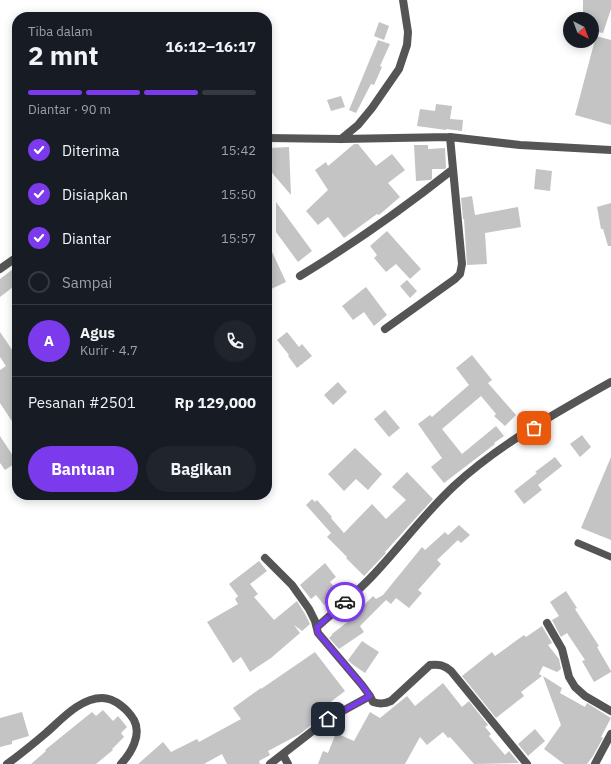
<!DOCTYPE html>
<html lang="id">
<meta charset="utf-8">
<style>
:root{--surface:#171b24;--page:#20242c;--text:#f1f3f6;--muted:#9ea1a6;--line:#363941;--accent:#7c3aed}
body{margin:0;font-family:"IBM Plex Sans",sans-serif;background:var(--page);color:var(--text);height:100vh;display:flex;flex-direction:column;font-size:15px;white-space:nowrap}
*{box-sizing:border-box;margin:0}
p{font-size:13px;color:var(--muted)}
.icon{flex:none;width:22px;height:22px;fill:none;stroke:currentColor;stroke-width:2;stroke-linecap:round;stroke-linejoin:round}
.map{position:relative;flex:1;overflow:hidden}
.side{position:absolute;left:12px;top:12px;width:260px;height:488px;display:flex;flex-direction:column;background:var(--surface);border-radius:16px;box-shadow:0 2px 10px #0003}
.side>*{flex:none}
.needle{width:26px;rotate:139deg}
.controls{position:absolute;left:563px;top:12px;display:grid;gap:8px}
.controls a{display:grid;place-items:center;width:36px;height:36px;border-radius:50%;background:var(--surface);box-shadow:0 2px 10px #0003;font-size:20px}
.pin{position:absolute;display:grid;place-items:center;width:34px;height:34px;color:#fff;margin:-17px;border-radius:8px;box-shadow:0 2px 6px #0006}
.courier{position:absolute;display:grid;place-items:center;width:40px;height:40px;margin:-20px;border:3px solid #7c3aed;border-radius:50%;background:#fff;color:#222;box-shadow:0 1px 5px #0007}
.summary em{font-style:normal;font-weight:700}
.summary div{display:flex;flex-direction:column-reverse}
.summary{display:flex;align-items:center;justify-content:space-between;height:68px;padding:0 16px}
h1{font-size:26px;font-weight:700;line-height:30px}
.bar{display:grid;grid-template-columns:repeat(4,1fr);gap:6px 4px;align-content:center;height:48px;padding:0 16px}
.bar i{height:5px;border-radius:3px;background:var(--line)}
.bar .selected{background:var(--accent)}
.bar p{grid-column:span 4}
.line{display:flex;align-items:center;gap:10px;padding:0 16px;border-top:1px solid var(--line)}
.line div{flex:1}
.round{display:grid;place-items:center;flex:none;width:42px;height:42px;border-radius:21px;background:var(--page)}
ol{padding:0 16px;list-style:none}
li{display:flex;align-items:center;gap:12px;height:44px}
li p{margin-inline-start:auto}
li .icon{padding:4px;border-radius:50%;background:var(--accent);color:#fff;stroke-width:4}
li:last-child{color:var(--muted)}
li i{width:22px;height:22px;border:2px solid var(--line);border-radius:50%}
.primary-button{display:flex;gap:8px;margin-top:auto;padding:8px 16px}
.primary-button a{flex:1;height:46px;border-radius:24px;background:var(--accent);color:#fff;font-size:16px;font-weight:700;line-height:46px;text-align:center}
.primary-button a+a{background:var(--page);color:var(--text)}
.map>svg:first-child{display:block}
</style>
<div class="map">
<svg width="611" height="764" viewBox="0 0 611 764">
<rect width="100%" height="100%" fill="#fff"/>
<!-- building -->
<path fill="#c4c4c4" d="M583,0H611V9L603,33L592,31V19H583Z
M379,22L389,26L384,40L374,36Z
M596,36L611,40V125L575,115Z
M378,40L390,44L380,66L382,67L374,85L371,84L356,113L349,110Z
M341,96L345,107L331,111L327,100Z
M436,104L452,106L450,119L463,120L462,131L446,129V130L417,126L420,109L435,111Z
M354,144H358L376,166L392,154L405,170L388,183L400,197L379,215L377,214L344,238L328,217L318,225L306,211L328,190L315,170L326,162L328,166Z
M414,145H428V149L445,148L446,168L445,169H432V179L430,180L416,181Z
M289,147L291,195L267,167V155H269V148Z
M536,169L552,171L550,191L534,189Z
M472,196L475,215L518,207L521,227L485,233L487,264L467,265L464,219H463L461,198Z
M276,202L312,251L298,262L276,232Z
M611,203V246H608L603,229H601L597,207Z
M387,231L421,269L410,279L396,264L386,272L374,258L377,255L370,246Z
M267,241L286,282L267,291Z
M17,266V284L0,297V279Z
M407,280L417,291L410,298L400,286Z
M366,287L387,315L374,326L364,312L353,320L342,306Z
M0,332L17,357V429L0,403V370L6,366L0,357Z
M287,332L299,347L302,344L312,356L297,368L288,356L289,355L277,340Z
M472,355L492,380L488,383L516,415L505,426L494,416L496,414L481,396L442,429L462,454L496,426L504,436L494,443L495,444L444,483L431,467L442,458L418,424L430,415L432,417L469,385L456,368Z
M338,382L347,392L333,405L324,395Z
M385,410L400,428L389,437L374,419Z
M582,435L591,447L580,457L570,444Z
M0,436L17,462L5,470L0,463Z
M355,448L382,474L368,490L356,479L344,491L328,474Z
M555,457L562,466L538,485L542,490L524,504L514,491L537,473L535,472Z
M611,457V540L581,528Z
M407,472L433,499L385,552L386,553L364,576L346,558L347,557L327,537L331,533L306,505L312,499L315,502L317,500L332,517L331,518L344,533L372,504L386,519L406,500L392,487Z
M459,525L470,535L461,543L458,540L437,560L441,564L418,590L422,593L409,608L396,598L391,604L386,600L360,626L364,632L339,649L329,638L332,635V634L364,609L362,607L373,596L376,599L383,595L422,547L425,550L445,532L448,535Z
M259,561L267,571L250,584L258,594L254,597L274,620L297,601L305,614L310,624L302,631L294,625L300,633L271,658L250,672L241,657L233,663L207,622L238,604L235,599L238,596L229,584Z
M325,563L336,577L330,582L339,592L324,605L316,595L311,599L300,585Z
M566,591L577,608L575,609L599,646L597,647L611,671V672L594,682L582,661L585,660L567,633L561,637L552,620L559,616L550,602Z
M542,626L552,643L548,645L559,659L561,669L557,672L543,666L539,674L542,676L521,692L524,696L496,718L462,676L492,652L495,656L524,635L526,637Z
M362,641L379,652L365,673L352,664L348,660Z
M315,652L345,691L320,710L324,715L300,734L268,751L270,755L259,761L260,764H227L222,754L204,764H138L163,742L171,752L197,739L199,742L241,719L233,708L261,688V689Z
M543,676L562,688L560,693L585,707L587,703L611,718L601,737L603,738L593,756L587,764H564L544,749L561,725Z
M443,683L462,707L469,701L488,725L485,727L491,734L489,736L505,755L509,751L519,763L474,764L450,737L448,738L443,732L427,745L420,737L405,764H318L323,751L328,753L336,733L354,741L370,712L380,718L407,696L415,706Z
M103,710L113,721L118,716L127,727L121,733L124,737L112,749L113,750L96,764H31L46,751L45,750L92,712L96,716Z
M22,712L29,736L12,741V744L0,747V718Z
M535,729L545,741L528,756L518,744Z"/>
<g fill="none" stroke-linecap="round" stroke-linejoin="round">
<!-- service -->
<path stroke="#555" stroke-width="7" d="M578,543L611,557"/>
<!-- minor -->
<path stroke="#555" stroke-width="8" d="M267,138L341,139L450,137L520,145L611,150
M341,139L358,125L372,108L399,69L407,45L408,32L403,0
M0,269L17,257
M300,276C353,244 404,208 452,170
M385,329L455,279L460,274L462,264L450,137
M265,558L292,585L309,609L315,621L318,633L362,685L370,696
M547,623L562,649L569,677L575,687L585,696L611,711
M317,627C337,609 359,591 377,571C403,543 426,512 454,486C498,445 559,411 611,382
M283,755L288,764
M7,764C21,754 33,744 46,733C61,720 80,698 102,698C115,698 128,710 134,720C142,735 131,753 121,764
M270,764L328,719L370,696L373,702C380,704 384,704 391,701L430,665C439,664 444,665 451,671L527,764
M595,764L611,734"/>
</g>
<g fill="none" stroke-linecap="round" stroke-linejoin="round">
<!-- done -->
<path stroke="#595959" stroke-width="4" stroke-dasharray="0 7.2" d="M345,602L376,572L417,525L455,486L493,455L534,428"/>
<!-- route -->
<path stroke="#7c3aed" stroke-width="5" d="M328,719L370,696L362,685L318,633L317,627L345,602"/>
</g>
</svg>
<div class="controls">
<a><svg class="needle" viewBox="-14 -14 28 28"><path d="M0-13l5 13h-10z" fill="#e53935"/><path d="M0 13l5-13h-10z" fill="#9ea1a6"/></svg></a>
</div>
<div class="pin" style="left:534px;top:428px;background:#ea580c"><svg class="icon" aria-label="bag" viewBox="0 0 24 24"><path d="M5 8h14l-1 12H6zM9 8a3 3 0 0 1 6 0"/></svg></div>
<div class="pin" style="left:328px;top:719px;background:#1f2937"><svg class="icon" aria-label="home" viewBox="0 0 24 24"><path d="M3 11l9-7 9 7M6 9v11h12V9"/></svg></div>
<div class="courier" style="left:345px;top:602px"><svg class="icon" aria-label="car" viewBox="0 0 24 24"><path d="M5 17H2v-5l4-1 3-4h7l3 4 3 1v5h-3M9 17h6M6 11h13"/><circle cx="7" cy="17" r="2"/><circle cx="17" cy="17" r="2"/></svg></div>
<section class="side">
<div class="summary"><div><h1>2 mnt</h1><p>Tiba dalam</p></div><em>16:12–16:17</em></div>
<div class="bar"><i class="selected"></i><i class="selected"></i><i class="selected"></i><i></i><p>Diantar · 90 m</p></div>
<ol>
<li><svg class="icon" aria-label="check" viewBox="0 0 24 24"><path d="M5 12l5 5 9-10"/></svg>Diterima<p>15:42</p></li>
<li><svg class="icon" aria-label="check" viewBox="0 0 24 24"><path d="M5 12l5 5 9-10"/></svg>Disiapkan<p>15:50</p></li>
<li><svg class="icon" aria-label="check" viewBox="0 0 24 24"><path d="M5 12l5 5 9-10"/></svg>Diantar<p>15:57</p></li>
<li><i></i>Sampai</li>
</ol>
<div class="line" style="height:72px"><b class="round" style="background:var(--accent);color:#fff">A</b><div><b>Agus</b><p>Kurir · 4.7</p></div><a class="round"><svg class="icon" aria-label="phone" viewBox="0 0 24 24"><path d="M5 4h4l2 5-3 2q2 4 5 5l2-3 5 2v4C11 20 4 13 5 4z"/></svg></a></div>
<div class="line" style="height:52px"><div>Pesanan #2501</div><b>Rp 129,000</b></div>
<div class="primary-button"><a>Bantuan</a><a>Bagikan</a></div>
</section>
</div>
